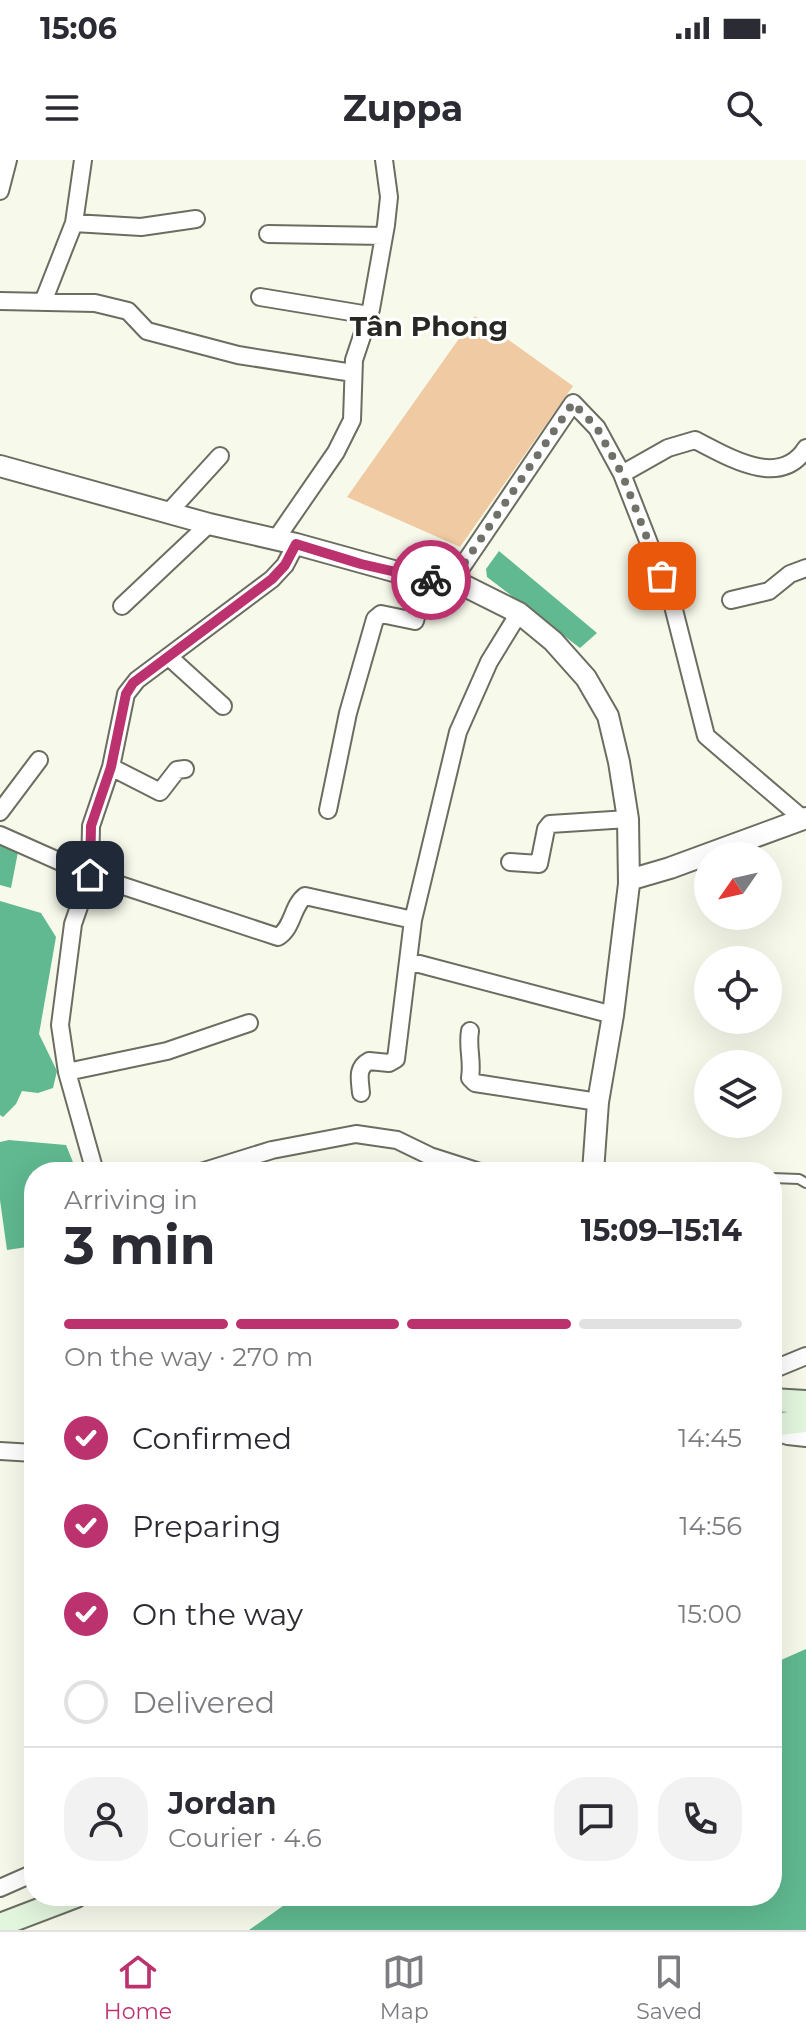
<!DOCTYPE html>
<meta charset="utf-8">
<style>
:root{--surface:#fff;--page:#f2f2f3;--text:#2b2b33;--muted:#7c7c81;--line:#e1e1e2;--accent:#bb326f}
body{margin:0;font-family:Montserrat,sans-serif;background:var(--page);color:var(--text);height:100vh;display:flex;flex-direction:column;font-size:30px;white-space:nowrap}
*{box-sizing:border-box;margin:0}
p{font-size:26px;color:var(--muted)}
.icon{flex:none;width:44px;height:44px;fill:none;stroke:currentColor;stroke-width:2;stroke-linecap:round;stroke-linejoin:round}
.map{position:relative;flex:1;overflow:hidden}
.panel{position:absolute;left:24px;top:1002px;width:758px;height:744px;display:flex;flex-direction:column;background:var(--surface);border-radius:32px;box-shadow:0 8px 32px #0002}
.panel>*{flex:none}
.needle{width:52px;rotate:236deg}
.controls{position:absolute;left:694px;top:682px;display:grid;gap:16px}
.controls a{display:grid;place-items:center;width:88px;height:88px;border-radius:50%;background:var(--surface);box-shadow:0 8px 32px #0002;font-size:40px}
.pin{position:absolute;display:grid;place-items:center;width:68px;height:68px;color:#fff;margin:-34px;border-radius:16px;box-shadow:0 4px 12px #0006}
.courier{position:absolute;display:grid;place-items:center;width:80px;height:80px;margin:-40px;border:6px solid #bb326f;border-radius:50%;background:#fff;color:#222;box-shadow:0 2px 10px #0007}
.overview em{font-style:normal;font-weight:700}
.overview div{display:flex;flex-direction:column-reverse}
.overview{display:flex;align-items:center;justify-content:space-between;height:136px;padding:0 40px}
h1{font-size:52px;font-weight:700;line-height:60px}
.bar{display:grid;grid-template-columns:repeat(4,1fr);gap:12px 8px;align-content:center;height:96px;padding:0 40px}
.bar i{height:10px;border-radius:6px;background:var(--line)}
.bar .current{background:var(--accent)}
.bar p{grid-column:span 4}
.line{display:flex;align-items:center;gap:20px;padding:0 40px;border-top:2px solid var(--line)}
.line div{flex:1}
.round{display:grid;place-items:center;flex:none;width:84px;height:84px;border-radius:32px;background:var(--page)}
ol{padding:0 40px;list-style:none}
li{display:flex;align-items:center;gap:24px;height:88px}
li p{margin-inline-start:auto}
li .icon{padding:8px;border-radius:50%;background:var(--accent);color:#fff;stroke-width:4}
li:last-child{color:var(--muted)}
li i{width:44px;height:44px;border:4px solid var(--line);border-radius:50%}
.status{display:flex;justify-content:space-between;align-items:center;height:56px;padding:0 40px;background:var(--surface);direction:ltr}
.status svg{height:22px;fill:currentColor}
header{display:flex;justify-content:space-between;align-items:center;height:104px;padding:0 40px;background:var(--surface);font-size:36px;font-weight:700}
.dock{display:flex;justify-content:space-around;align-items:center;height:112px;border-top:2px solid var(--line);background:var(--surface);font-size:22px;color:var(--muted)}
.dock a{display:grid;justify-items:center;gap:4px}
.dock .current{color:var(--accent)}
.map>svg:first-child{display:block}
</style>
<div class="status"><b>15:06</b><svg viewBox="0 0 49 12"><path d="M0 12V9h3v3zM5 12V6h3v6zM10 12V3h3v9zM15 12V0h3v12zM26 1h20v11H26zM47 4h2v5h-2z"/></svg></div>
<header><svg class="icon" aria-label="menu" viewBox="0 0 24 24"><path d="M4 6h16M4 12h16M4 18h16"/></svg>Zuppa<svg class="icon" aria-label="search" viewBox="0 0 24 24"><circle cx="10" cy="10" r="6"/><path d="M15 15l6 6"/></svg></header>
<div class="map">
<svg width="806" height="1770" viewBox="0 0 806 1770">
<rect width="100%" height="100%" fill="#f7faeb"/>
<!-- green -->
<path fill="#f0caa2" d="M475,156L573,226L460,387L347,337Z"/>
<!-- water -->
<path fill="#60b990" d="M499,391L597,473L580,488L487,417L486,409Z
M0,685L18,692L11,728L0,725Z
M0,741L41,753L56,777L39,874L57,911L53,928L38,933L22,931L16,944L3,957L0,955Z
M9,980L66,985L77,1012H34V1086L7,1090L0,1040V982Z
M806,1489V1770H249L297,1736H772V1504Z"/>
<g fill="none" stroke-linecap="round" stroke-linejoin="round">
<!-- service casing -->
<g stroke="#6b6d61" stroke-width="12">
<path id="service" d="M772,1018L799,1019L806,1023"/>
</g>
<!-- minor casing -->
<g stroke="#6b6d61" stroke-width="20">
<path id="minor" d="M0,31L8,0
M74,63L141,67L196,59
M268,74L384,76
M260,137L369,155
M0,141L95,143L128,151L147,171L238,195L353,213
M43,142L74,63L83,0
M622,314L668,288L695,280C727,296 780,330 806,288
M169,352L220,296
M276,379L336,292L352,260L354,200L371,149L386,65L389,37L384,0
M453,420L573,243L597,268L622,314L672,442L706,576L803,659
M731,440L769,431L790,414L806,408
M122,446L209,364
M519,453L489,502L458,572L413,760L408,801L613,855
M169,497L223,546
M111,607L160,632L177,610L185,609
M328,650L348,553L375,459L381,454L415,461L426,420
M0,652L39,600
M0,675L90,715L278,777C293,768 292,746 305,736L413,760
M510,702L539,704L546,669L550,664L628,659
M470,871C467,888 473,900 470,918L475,923L598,942
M67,912L167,891L249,863
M361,933C360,920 356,908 369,901L389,903L396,899L408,801
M95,1012L67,912L60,865L73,764L90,715L91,666L111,607L126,534L137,520L272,419L285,405L296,384
M201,1012L272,990L356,974L397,980L430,996L480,1012
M772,1210L806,1196
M772,1271L788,1276L806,1278
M0,1291L34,1293
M0,1728L34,1713"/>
</g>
<!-- tertiary casing -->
<g stroke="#6b6d61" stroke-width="24">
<path id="tertiary" d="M0,306L209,364L296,384L426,420H453L519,453L553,481L586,518L608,556L619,602L628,659L629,724L613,855L598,942L593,1012
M629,720L670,708L806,658"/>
</g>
<!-- secondary casing -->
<g stroke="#6b6d61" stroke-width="26">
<path id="secondary" d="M772,1240L806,1242
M772,1265L806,1261
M0,1765L76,1736"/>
</g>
<!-- service -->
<use href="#service" stroke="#fff" stroke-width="8"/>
<!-- minor -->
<use href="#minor" stroke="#fff" stroke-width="16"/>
<!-- tertiary -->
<use href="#tertiary" stroke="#fff" stroke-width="20"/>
<!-- secondary -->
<use href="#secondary" stroke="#e2f5dd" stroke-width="22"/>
</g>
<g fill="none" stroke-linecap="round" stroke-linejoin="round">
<!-- done -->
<path stroke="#70726a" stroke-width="8" stroke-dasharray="0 14.4" d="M431,420H453L573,243L597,268L622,314L662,416"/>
<!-- route -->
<path stroke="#bb326f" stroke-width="10" d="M90,715L91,666L111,607L126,534L133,523L272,419L285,405L296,384L361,404L431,420"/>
</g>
<g text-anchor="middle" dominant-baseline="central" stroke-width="6" stroke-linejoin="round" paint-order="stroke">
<!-- quarter labels -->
<g font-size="28" font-weight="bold" fill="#282924" stroke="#fff">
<text x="429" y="166">Tân Phong</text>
</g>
</g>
</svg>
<div class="controls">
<a><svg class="needle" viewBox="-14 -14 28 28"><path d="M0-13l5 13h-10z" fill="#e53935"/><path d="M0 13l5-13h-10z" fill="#7c7c81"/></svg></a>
<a><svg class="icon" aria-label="locate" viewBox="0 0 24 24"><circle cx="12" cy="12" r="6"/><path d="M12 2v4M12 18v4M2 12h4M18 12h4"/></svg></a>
<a><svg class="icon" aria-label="layers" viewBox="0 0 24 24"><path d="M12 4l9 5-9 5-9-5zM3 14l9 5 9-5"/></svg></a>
</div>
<div class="pin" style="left:662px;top:416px;background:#ea580c"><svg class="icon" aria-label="bag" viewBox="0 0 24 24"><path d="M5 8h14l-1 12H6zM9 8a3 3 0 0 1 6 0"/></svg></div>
<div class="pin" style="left:90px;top:715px;background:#1f2937"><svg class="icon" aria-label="home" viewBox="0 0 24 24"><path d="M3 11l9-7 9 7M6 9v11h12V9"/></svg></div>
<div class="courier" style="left:431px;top:420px"><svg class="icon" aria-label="bike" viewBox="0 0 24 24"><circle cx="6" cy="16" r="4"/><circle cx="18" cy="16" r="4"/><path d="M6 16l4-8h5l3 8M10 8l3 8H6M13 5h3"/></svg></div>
<section class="panel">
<div class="overview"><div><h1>3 min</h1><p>Arriving in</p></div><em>15:09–15:14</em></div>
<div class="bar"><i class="current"></i><i class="current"></i><i class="current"></i><i></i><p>On the way · 270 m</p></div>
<ol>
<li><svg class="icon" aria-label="check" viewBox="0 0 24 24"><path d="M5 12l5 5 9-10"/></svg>Confirmed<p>14:45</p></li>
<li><svg class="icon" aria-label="check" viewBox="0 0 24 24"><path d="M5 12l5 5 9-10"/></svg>Preparing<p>14:56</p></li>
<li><svg class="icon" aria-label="check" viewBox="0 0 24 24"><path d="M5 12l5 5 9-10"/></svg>On the way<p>15:00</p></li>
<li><i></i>Delivered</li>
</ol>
<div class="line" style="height:144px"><a class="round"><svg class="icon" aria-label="person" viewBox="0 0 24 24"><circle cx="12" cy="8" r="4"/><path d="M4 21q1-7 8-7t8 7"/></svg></a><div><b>Jordan</b><p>Courier · 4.6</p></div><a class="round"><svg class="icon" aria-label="chat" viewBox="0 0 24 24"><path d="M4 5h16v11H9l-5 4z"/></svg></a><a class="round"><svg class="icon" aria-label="phone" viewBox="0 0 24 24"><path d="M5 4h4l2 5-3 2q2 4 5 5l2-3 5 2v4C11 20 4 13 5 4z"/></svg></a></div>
</section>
</div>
<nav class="dock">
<a class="current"><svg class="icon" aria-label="home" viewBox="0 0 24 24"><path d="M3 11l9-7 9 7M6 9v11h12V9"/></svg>Home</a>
<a><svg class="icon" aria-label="map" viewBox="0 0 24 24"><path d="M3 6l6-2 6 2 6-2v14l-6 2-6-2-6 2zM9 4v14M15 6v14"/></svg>Map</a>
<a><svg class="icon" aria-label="saved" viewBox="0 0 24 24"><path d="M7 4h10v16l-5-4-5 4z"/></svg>Saved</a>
</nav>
